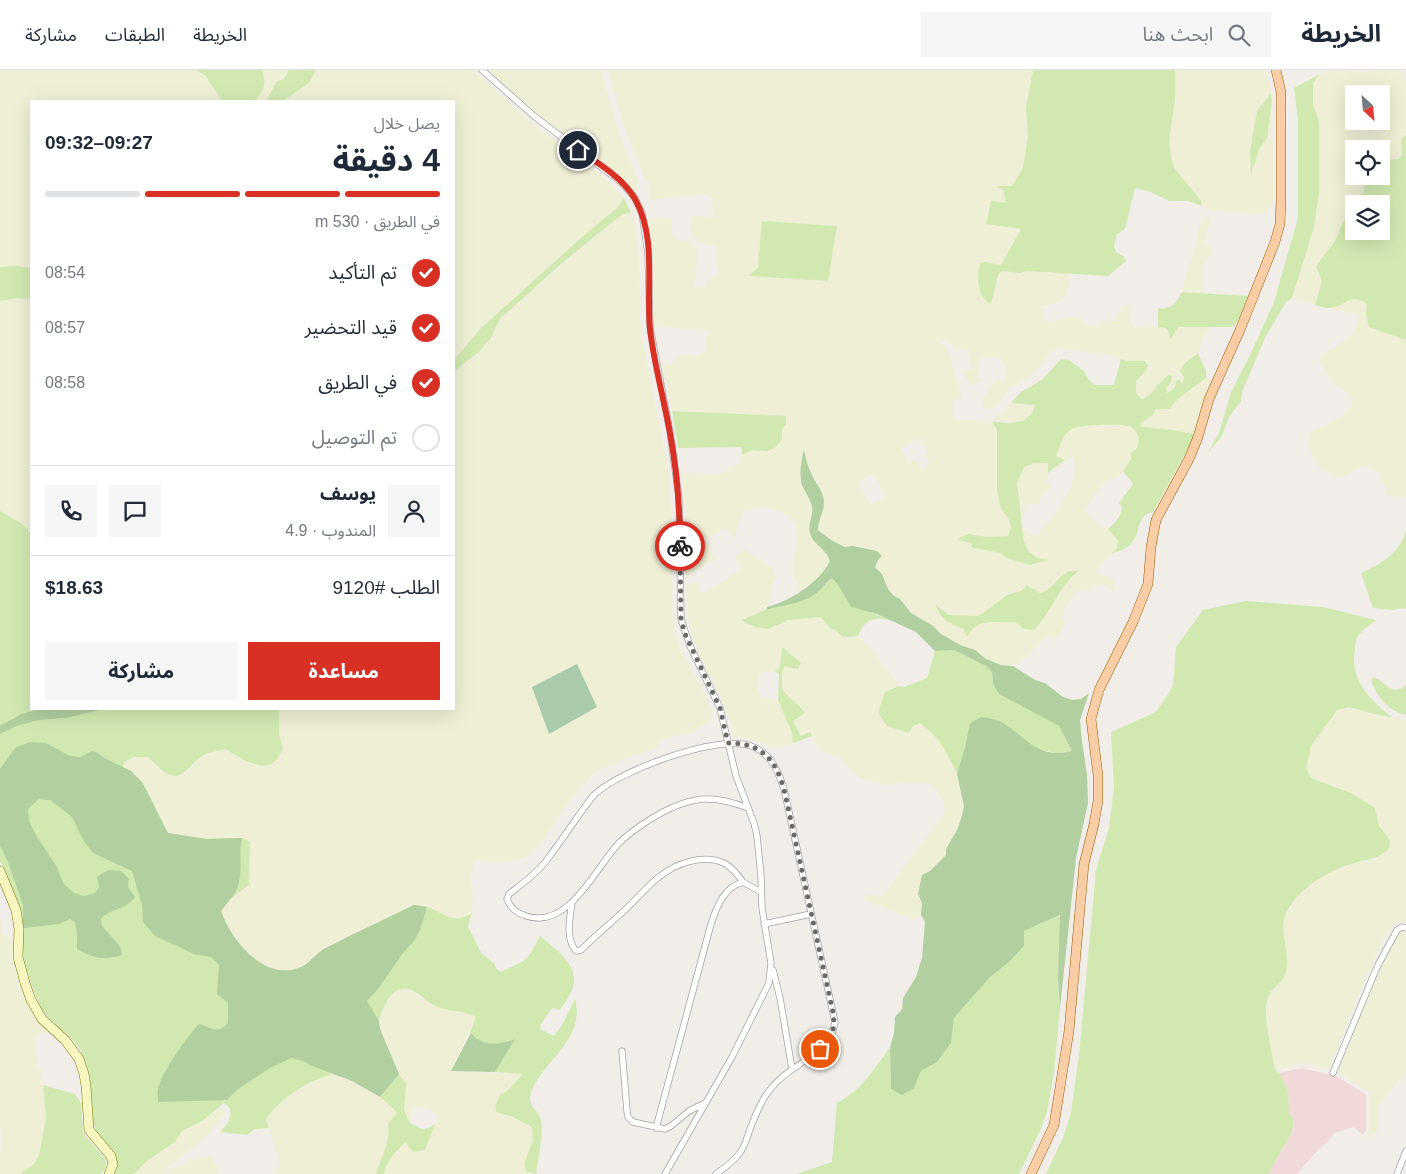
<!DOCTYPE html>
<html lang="ar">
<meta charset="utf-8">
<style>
:root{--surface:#fff;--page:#f6f6f7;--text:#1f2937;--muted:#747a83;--line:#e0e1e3;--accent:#d93025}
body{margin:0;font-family:Helvetica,"Noto Sans Arabic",sans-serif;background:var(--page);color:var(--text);direction:rtl;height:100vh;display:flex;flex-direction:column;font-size:19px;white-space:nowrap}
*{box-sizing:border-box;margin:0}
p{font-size:16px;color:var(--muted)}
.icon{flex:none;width:28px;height:28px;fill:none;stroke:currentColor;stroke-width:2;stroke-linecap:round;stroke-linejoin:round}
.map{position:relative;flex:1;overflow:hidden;direction:ltr}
.details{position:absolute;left:30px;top:30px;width:425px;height:610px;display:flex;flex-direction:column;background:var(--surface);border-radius:0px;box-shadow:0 5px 20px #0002;direction:rtl}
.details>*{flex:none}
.needle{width:32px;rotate:154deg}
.controls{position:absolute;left:1345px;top:15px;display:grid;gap:10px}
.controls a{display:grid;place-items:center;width:45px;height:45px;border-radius:0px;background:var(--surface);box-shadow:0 5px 20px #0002;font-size:25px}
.pin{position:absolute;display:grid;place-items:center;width:42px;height:42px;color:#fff;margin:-21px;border:2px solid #fff;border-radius:50%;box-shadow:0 1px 5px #0007}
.courier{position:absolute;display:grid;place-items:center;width:50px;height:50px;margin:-25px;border:4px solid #d93025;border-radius:50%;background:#fff;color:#222;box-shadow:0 1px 6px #0007}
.overview em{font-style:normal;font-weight:700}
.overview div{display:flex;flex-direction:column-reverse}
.overview{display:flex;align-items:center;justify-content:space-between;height:85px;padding:0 15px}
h1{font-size:32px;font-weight:700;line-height:38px}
.bar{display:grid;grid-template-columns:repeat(4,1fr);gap:8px 5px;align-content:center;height:60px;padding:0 15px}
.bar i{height:6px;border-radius:4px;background:var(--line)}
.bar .selected{background:var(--accent)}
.bar p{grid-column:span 4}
.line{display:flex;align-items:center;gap:12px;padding:0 15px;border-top:1px solid var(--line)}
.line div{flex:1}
.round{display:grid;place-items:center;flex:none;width:52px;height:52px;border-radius:0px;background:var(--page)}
ol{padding:0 15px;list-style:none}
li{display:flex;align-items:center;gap:15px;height:55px}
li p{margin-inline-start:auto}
li .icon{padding:5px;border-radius:50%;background:var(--accent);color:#fff;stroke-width:4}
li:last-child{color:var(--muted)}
li i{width:28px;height:28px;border:2px solid var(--line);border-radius:50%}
.primary-button{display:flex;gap:10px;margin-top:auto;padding:10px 15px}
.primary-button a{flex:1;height:58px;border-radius:0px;background:var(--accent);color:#fff;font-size:20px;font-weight:700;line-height:58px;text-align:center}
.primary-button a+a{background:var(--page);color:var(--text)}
header{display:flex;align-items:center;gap:30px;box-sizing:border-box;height:70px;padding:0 25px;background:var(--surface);border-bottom:1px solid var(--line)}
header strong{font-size:24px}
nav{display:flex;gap:28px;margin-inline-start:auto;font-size:18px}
.search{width:350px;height:45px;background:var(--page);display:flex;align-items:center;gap:12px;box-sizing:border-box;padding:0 18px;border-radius:0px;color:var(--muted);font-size:19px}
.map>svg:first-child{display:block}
</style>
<header>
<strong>الخريطة</strong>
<div class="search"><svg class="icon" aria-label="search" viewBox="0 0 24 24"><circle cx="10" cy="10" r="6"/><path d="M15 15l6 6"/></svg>ابحث هنا</div>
<nav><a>الخريطة</a><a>الطبقات</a><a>مشاركة</a></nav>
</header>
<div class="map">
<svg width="1406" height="1104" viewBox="0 0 1406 1104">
<rect width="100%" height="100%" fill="#f1eee9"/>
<!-- commercial -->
<path fill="#f1d9da" d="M1301,998L1336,1006L1366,1024V1060L1363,1065L1353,1057L1335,1063L1326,1073L1316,1082L1297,1104H1268L1292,1062L1294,1051L1289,1043L1288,1021L1280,1003Z"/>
<!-- farmland -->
<path fill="#efefd5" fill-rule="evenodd" d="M0,0H196L206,6L222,31H31V198L0,197Z
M262,0H289L284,9L277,11L266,31H255L262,22L266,12Z
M316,0H474L533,55L601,105L612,115L624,128L617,138L582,167L481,258L454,290V31H283L309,13Z
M488,0H601L617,60L637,108L638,115L636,120L634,121L608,96L534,42Z
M608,0H1033L1026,38L1028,66L1023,98L1012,116H997L1003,120L1006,133L986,154L1021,159L1001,195L985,192L982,221L986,231L995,219L999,203L1003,201L1020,203L1027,201L1061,202L1067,204L1070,208L1069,217L1065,226L1058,232L1036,238L1045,239L1043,243L1045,251L1055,252L1065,247H1077L1087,255L1097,256L1101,251H1115L1116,245L1125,235H1132L1130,252L1134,258L1148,255L1158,258L1162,257L1167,259L1168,264L1173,266L1174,260L1178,257L1208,256L1211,258L1204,267L1198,284L1190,288L1183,315L1180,310L1174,319L1167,323L1166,318L1157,316L1152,323L1142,330L1136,323V311L1145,302V291H1127L1111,286L1058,278L1050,283L1031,306L1011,317L994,339H988L982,336L985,326L995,310H1002L1006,305L1005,295L998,287L980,288L978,307L981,311L969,316L963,302L972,299L967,279H956L946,271L935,269L947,279L962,327L953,331L954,349L992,352L1011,333L1035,335L1032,343L1023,352H993L997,359V421L1000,439L1008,448L1011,457L1008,466L987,467L968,464L958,469L974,474L971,476L1000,483L1007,488L1047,490L1038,488L1029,482L1024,472L1023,461L1027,459L1030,464L1037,465L1057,441L1069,421L1074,407L1075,398L1073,388L1065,390L1056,386L1062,369L1072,359L1085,355L1127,356L1134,359L1139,366L1137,378L1130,393L1118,407L1104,412L1085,441L1100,457L1108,459L1118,471L1117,478L1096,501L1102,506H1110L1115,514L1114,523L1107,516L1098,515L1091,519L1077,521L1063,542L1065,553L1059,566L1054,569L1046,567L1029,585L1013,596L1001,595L986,589L975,580L960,575L941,564L933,556L911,543L900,529L893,525L888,519L882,504L875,497L878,489L877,481L853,476L845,477L831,470L818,460L824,431L822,423L807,392L804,381L801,391L802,414L812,436V447L809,455L816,473L828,484L830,491L826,500L816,510L796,523L798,514L793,506L794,486L797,474L796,456L788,445L771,438L758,437L743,442L734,470L727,457L706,469L715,489L685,508V440L682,403L721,404L740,392L742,385L752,380L767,381L782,369V360L786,354L785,346L672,341L662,293L670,295L680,285L699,286L705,280L708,261L654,256L653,184L648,149L671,148L672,164L676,169L694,173L698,180V188L694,216L707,217V211L717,204L719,201L715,188L716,178L713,175L699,173L694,168L691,162L692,146L713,147L712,128L706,124L649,130L650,119L625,60ZM837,156L828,211L749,206L758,198ZM919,368L928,382L925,385L930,393L922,400L916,390L909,394L901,379ZM873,403L886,427L871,435L858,412Z
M1175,0H1266L1271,23L1257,41L1250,81V97L1252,104L1259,79L1267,68L1272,32L1273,127L1271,138L1267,143L1257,144L1209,140L1202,136L1201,131L1175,99L1171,87L1169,72L1175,29Z
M1332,0L1368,2L1374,0H1397L1403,2L1406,10V65L1401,69L1402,85L1398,89L1387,90L1381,98V79H1354V106H1373L1365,115L1363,123L1354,131L1343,152L1335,171L1316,196L1322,211L1315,235L1292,228L1314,157L1319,123V52L1313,35V13L1320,4ZM1354,24H1381V51H1354Z
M631,142L636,158L639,187L640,252L642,268L669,404L671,439L672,542L675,562L680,578L704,623L712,642V651L701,656L697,661L660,670L658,678L627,688L596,701L572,728L541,773L526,787L513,791L496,793L475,790L470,810L473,826L472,843L464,849L448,848L427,837L414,835L325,878L304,895L289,901L271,899L258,892L242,876L226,854L221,841L229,830L239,823L249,801L250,772L232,768L206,769L168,763L123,697L124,692L134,687H148L167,704L186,703L201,687L214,681L227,679L235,686L254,694L267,695L275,692L283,679L279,664V639H454V301L479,282L500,250L521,230L621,145Z
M1212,146L1205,166V173L1212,179V184L1207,188L1204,194L1203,223H1181L1195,177L1199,155L1206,147Z
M17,228L31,229V463L21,453L0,441V231Z
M1354,229L1361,230L1367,234L1366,245L1398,267L1406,270V428L1387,424L1380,404L1364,396L1339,408L1320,399L1308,376L1310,363L1340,347L1353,334L1348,323L1331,312L1320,290L1322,284L1338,275L1353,263L1360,245L1329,239Z
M1206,308L1212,310L1205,328L1194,364L1173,360L1141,357V353L1154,344L1155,339H1169L1180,327Z
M1034,393H1048V412L1051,419L1045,422L1038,434H1031L1026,437L1022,448L1018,426L1017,413L1024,397Z
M745,479L773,499L776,507L772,516V525L766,540L742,550L769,559L788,550L821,547L831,559L836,560L842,567L858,566L872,580L899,616L885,622L913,656L920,653L929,660L944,677L957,704L964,736L962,746L957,760L946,779L947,785L930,801L922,806L921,845L917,849L909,848L863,829L868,824L876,827L883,825L945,742L944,732L932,715L928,713H901L890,715L868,711L858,707L840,688L821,681L816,675L810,663L801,666L792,651L805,643L794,630L783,622L780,613L784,596L801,593L782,578L780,599L775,601L763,602L759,605L757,619L761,627L778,630L792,663L793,673L779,677H770L759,671L734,666L730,650L721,628L696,577L691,563L688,547L686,516L694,511L703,524L742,499L734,486Z
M1350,637L1374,644L1406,650V852H1396L1385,866L1363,913L1329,999L1301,993L1275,1001L1266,949L1269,926L1285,905L1287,888L1283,865L1285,847L1297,826L1326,804L1358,792L1376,789L1390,770L1379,756L1375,738L1328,714L1311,708L1305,698L1311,676L1327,651L1337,640Z
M0,848L2,855L1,861L3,864L9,866L14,872L16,896L26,927L39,952L51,964L41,962L37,966L36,974L37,996L41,1001L43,1015L46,1048L39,1085L34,1094L20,1104H0V1084L3,1069L0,1054Z
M1402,861L1406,864V1005L1396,1014L1379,1036L1380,1055L1377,1061L1365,1069L1370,1062L1369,1022L1338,1002L1386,886L1399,863Z
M408,919L438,937L466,942L476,947L451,1001L524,1004L506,1022L496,1042L513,1047L532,1057L533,1070L524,1094L526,1101L534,1104H383L390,1089L405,1072L413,1082H417L423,1079L438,1046L427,1038L413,1037L410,1053L404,1040L405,1013L399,1004L380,959L379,951L388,928L397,920Z
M332,1004L352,1011L380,1027L398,1042L388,1054L390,1064L386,1079L380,1090L376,1104H272L280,1094L266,1049L274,1037L317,1008Z
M220,1037L224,1039L225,1044L206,1067L163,1102L194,1090L212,1086L219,1104H134L147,1091L175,1072L182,1061L202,1051Z"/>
<!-- grass -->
<path fill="#d1e9b1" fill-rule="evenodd" d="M196,0H262C267,15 264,19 255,31H222L206,6Z
M289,0H316L309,13L283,31H266L277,11L284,9Z
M1033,0H1175V29L1169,72L1171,87L1175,99L1201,131L1202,136L1189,131H1169L1151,122L1135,118L1125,159L1117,164L1114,176L1116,182L1123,186L1126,191L1108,206L1027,201L1020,203L1003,201L999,203C995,213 995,224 990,234C976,225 977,206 980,193L985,192L1001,195L1021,159L986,154L991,131L1006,133L1003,120L996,116H1012L1023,98L1028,66L1026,38Z
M1320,4L1313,13V35L1319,52V123L1314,157L1292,228L1286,232L1265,268L1242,322L1241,331L1229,347L1222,366L1207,384L1219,363L1231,322L1250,285L1274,232L1298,148V51L1294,18Z
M1271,23L1272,32L1267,68L1259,79L1251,105L1250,81L1257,41Z
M1406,65V270L1369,257L1366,244L1367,234C1349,221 1344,239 1328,238C1324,238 1319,236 1315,235L1322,211L1316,196L1335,171L1343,152L1354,131L1363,123L1365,115L1373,106H1381V98L1387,90L1398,89L1402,85L1401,69ZM1354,134H1381V161H1354Z
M624,128L631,142L621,145L560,195L500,249L490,269L479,282L454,301V290L481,258L582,167L617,138Z
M762,151L837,156L828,211L749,206L758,197Z
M18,196L31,198V229L17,228L0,231V197Z
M1183,222L1248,226C1244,236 1241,251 1232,257H1178L1171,269L1167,259L1162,257L1158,258V238C1171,240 1176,234 1181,223Z
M1198,284L1206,300V308L1180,327L1169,339H1155L1154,344L1141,353L1142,357L1173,360L1194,364L1189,377L1153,442C1139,445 1140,455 1136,466C1132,477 1120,481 1111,484L1117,478L1118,471L1108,459C1115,453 1120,448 1122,438L1119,433L1133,414L1123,401L1132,388L1130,384L1137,378L1139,367C1136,362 1134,358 1128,356C1118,354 1081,354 1072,359C1062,365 1060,376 1056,386L1065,390L1048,403V393H1034L1024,397L1017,413L1024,472L1029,482L1038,488L1049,490L1029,495L1007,488L1000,483L970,477L973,474L957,469L968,464L987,467L1008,466L1011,457L1008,448L1001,439L997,421V359L992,352L1012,353L1023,351L1032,343L1035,335L1011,333L1021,322L1043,309L1061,289L1069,290L1084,301L1089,310L1095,315H1114L1121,289L1127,291H1145L1148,296L1145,302L1136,311V323L1142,330L1152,323L1157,316L1168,305L1171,306L1172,311L1166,318L1167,323L1174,319L1177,310H1180L1183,315L1184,307L1180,301C1184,292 1190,288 1198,284Z
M672,341L786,346V354L782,360V369L775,378L767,381L752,380L742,385L741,377L678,378Z
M0,441L21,453L31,463V639H39L21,644L0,656Z
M1406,458V538L1391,540L1373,538L1361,503C1380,495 1403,481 1406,458Z
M1070,501H1078C1059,517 1051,542 1034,560L1024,559L1015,552C995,554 979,546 967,567L964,559C947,552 943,552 935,534L949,545L978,546L986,541L1007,525L1021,521L1027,515L1040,523C1055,519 1056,506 1070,501Z
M832,508L838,515L851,537L863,539L890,550C873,547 865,549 858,566L842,567L836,560L831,559L821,547L788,550L769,559L756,557L746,553L742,550L766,540L804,530L816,524Z
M1245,531L1323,537L1376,550C1370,555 1362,560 1358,566C1356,569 1356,574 1355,578C1349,608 1369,630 1392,647L1374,644L1350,637L1337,640L1311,676L1306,698L1311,708L1351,723L1375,738L1379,756L1390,770L1389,779C1374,790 1375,787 1358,792C1331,799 1294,819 1285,847C1279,866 1292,886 1285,904C1283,912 1273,917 1269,925C1261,942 1272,982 1275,1000L1280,1003L1288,1021L1289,1043L1294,1050L1292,1062L1268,1104H1046L1064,1065L1071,1042L1079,985L1096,800L1109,758L1114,717L1111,662L1156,642L1173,616L1176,577L1203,540Z
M782,577L801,593L798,599L784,596C776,629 788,620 805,643L793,651L801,666L810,662L812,666L793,673L792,663L778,630L779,605L775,601L780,598Z
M954,580L986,596L992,602L993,614L999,624L1059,656L1072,681L1056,683L1037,679L1022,668L970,653L965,677L957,704C947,683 940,667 920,653L913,656L909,663L887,656L878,642L885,622L899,616L904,617L927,608L935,581Z
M1374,607C1386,611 1391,628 1406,615V645C1390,642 1377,627 1371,611Z
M105,639H279V664L283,679C280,683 278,690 274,692C260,702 238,687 226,679C217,681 207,682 200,688C189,695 182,713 166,703C160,699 154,692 148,687H134L124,692L123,697C149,711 154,739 168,763L206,769L242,768L250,772L249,815L229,830L221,841C231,871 267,915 303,896C312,891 318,881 328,877C356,862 386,849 414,835C418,835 423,836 427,837C445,843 453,856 472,843L468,856L482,884L494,893L497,900L501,902L522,892L529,886L540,866C555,879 582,896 572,920C569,927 564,934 560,940L552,938L541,954L540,959L554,966L562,955L575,929C586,969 545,989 532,1020C525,1037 538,1037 541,1050C544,1065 538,1089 536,1104L526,1101L524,1094L533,1070L532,1057L513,1047L496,1042L495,1035L501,1024L506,1022L523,1004L495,1002L514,969C499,976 482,976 470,963L468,967L476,947C463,940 451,942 438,937C429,934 416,920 408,919C390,916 383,938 379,951L366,932L292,988L303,991L332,1004C310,1010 279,1029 266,1049L269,1058L255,1059L247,1065L220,1062C227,1054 233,1048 229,1037L224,1033L202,1051L182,1061L175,1072L147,1091L134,1104H115L117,1098L116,1087L98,1065L93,1053L90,1010L87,997L82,982L74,971L48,947L40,937L25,896L22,881L23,858L21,843L0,791V664L17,656L39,650L66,648Z
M1061,845L1058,909L1060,938L1054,1003L1047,1042L1040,1061L1019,1104H796L832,1092L837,1033C860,1022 875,998 890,977L891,1019L914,1018L921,1001L937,992L951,973L954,948L990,907L1008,893L1024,876V861Z
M399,1004L406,1013L404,1040L410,1053L422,1059L428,1058L435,1054L425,1080L413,1082L405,1072L390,1089L383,1104H376C381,1086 391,1073 388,1054L397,1042L380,1027Z
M43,1015L75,1024L81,1033L83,1063L106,1090L105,1099L100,1104H20L34,1094L39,1085L46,1048Z"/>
<!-- forest -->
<path fill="#b1cf9f" d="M804,380C806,389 808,398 813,407C817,415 824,423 824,432C824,443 818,450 818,460L831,470L845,477L853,476L877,481L882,486L878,490L875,497L882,504L888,519L893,525L900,529L911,543L933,556L941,564L960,575L975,580L986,589L1001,595L1013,596L1035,610L1045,613L1063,627L1073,630L1081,629L1089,623L1080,650L1082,672L1087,704L1088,733L1076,788L1060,938L1058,909L1060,845L1024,861V876L1008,893L990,907L954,948L951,973L937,992L921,1001L914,1018L902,1025L891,1019L890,977L894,964L895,947L902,939L903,928L916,907L922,888L925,852L921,845L922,833L918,824L922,805L930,801L946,785V779L957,760L962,746L964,736L957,704L965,677L970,653L981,647C988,648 997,649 1003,653C1028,669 1038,689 1072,681L1059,656L999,624L993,614L992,602L986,596L954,580L935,581L916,562L877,544L851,537L838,515L832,508C825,513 821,521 814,525C800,534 782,535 766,540L767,537C790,531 819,513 830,491C826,478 813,475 810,463C807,454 814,446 812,436C810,429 805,422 802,415C799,404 801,390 804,380Z
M39,639H105L66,648L39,650L17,656L0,664V656L21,644Z
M30,672L46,673L70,686L80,687L92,681L96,682L106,689L131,701L142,712L168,763L206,769L242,768C238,785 244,804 236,821C232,828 226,834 221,841C231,871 267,915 303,896C312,891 318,881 328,877C356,862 386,849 414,835L427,837L420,860L414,871L403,883L378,919L367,931L379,951L380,959L399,1004L380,1027L352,1011L312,996L303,991L291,988L270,998L238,1019L227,1030L158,1032C158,1028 157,1023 158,1020C161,1002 187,967 199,954L213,959H221L228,953V933L217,924L219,895L211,887L194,884L155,866L143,852L142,835L132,801L93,783L83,770L72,747L50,730L39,729L28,739L29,751L37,767L57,797L63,813L74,823L84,826L95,823L99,817L97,807L108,800L121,801L129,809L128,817L135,827C127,840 110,838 101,849L102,856L120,876L122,885C103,891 94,888 77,879V865L75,852L70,849L59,854L23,858V835L8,792L0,776V699L15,678Z
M471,963C482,977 499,975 515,969L495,1002L451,1001Z"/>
<!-- cemetery -->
<path fill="#aacaac" d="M577,594L597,637L549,664L532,617Z"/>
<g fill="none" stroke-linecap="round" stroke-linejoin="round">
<!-- street casing -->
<g stroke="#a3a3a3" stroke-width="7">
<path id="street" d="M482,0L534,46L621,112L635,128L642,143L648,184L650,257L670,362L679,428L681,549L690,576L720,638L736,706L754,753L757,766L761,806L762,838L771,893L769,913L732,987L665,1104
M572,832C570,848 565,868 576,881L581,880C595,866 611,853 626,839C638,828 647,816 659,807C676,793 703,784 724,793C732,797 738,805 743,812
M764,854L811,844
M773,900L780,928L792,999
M622,981L627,1041L628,1047L633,1052L665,1059L671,1056L689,1041L705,1033
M1333,1003L1377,897L1397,860L1402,857L1406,858
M656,1058L711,854C717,836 724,817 743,812L761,822
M716,1104C724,1098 733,1092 739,1084C745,1077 747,1068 750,1059C756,1044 762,1028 773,1016C793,992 830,985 835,952L784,719C778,701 771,683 751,676C718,664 621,700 595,724C590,729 586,736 581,742C570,758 558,775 546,791C536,804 522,814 509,824L507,829C511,839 517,843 526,846C569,860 595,798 619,773C627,765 637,758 646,752C663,741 687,729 707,729C722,729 735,733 748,738
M1397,1104L1406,1081"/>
</g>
<!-- secondary casing -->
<g stroke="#767809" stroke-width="10">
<path id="secondary" d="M0,801L16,840L19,859L18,887L25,913L31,930L42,949L65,970L79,989L84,1004L86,1016L89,1060L111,1086L113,1094L109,1104"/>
</g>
<!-- primary casing -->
<g stroke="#9a5c05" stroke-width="10">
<path id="primary" d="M1031,1104L1054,1055L1069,961L1084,794L1094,754L1098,731V705L1091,649L1099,620L1133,552L1148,514L1151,477L1156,450L1189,389L1198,367L1209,329L1240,260L1275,172L1280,154L1281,131V22L1276,0"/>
</g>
<!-- street -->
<use href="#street" stroke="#fff" stroke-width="5.5"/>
<!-- secondary -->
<use href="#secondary" stroke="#f8f6c0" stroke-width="9"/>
<!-- primary -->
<use href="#primary" stroke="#f9cea6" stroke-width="9"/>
</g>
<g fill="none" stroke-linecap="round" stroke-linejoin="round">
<!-- done -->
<path stroke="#6a6968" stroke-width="5" stroke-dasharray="0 9" d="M680,476L681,549L685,564L720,638L728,673C762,673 775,689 784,719L834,947L833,962L820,979"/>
<!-- route -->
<path stroke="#d93025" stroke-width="6" d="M578,80C598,93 623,108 635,129C657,168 646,217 650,259C654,294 664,329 670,363C677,401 680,438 680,476"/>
</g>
</svg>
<div class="controls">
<a><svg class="needle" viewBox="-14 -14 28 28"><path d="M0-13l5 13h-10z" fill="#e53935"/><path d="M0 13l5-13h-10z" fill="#747a83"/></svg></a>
<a><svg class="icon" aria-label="locate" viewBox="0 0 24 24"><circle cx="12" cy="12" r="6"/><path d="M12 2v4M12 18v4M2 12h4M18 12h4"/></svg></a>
<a><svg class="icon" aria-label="layers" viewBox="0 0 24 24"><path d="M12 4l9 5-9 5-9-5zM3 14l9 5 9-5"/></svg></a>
</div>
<div class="pin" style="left:820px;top:979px;background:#ea580c"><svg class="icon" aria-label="bag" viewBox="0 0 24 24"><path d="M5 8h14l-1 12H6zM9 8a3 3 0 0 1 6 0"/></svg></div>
<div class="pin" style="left:578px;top:80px;background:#1f2937"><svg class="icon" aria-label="home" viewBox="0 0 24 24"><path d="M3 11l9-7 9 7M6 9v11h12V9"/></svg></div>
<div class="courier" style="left:680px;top:476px"><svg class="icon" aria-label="bike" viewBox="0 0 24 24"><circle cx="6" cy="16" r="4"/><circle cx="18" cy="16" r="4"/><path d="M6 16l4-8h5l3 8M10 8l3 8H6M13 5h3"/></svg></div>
<section class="details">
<div class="overview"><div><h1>4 دقيقة</h1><p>يصل خلال</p></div><em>09:27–09:32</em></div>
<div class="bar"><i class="selected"></i><i class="selected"></i><i class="selected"></i><i></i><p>في الطريق · 530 m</p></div>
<ol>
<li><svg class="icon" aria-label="check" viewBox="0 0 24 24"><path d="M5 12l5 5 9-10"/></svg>تم التأكيد<p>08:54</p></li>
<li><svg class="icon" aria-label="check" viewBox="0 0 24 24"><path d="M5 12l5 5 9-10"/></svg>قيد التحضير<p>08:57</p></li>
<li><svg class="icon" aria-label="check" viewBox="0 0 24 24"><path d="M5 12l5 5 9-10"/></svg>في الطريق<p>08:58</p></li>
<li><i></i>تم التوصيل</li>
</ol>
<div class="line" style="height:90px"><a class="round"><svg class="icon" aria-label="person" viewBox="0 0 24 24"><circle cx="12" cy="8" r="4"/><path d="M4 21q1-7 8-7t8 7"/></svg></a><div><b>يوسف</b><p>المندوب · 4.9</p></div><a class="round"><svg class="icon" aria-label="chat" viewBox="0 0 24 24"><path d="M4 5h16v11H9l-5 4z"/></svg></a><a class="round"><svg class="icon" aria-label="phone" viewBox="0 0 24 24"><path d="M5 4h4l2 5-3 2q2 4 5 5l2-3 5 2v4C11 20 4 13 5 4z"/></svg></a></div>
<div class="line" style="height:65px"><div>الطلب #9120</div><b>$18.63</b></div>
<div class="primary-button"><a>مساعدة</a><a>مشاركة</a></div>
</section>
</div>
